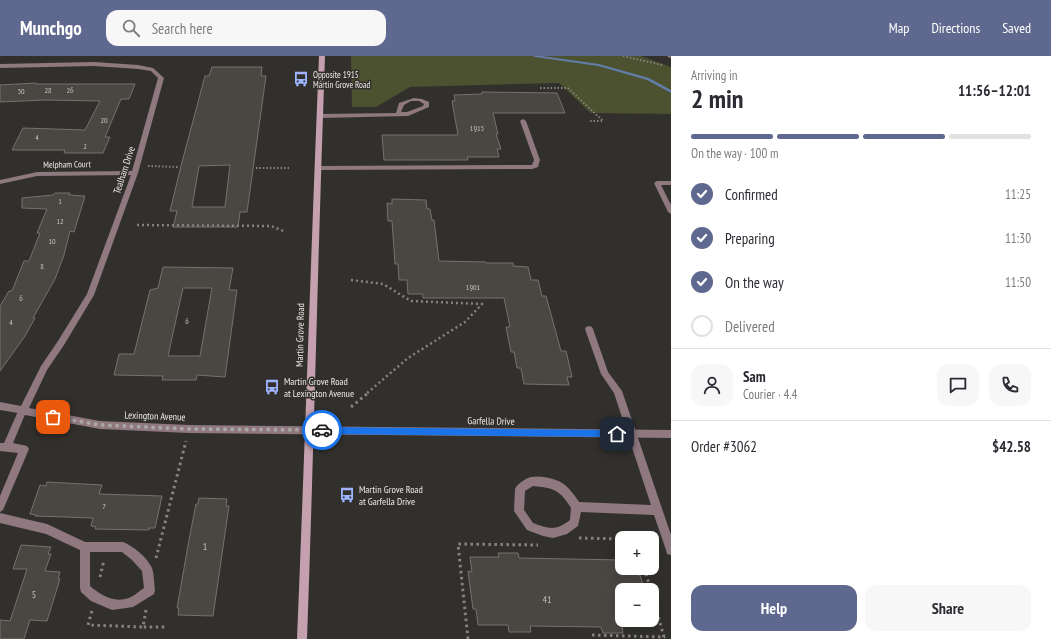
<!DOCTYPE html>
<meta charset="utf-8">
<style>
:root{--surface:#fff;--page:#f7f7f7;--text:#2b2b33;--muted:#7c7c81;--line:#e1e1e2;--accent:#5f688e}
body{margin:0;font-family:"PT Sans Narrow",sans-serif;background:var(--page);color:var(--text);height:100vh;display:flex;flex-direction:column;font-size:15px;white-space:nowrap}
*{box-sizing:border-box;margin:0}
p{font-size:13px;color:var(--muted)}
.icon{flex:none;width:22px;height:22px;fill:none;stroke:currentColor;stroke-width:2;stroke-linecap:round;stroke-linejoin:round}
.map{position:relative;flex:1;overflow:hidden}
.drawer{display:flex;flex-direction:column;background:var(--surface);width:380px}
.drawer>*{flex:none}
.fabs{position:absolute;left:615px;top:475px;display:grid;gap:8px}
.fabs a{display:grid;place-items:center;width:44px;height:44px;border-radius:8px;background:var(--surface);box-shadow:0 4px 16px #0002;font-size:20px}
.pin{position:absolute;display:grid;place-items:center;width:34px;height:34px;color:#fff;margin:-17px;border-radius:8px;box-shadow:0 2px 6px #0006}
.courier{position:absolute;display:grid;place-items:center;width:40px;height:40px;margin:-20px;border:3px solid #1a73e8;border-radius:50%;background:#fff;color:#222;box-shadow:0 1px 5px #0007}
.overview em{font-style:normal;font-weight:700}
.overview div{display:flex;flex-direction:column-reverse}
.overview{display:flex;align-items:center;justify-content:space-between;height:68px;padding:0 20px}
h1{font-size:26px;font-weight:700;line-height:30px}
.bar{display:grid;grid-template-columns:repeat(4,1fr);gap:6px 4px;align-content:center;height:48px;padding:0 20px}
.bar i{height:5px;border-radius:3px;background:var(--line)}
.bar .selected{background:var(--accent)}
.bar p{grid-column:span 4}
.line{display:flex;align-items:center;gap:10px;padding:0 20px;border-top:1px solid var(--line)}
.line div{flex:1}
.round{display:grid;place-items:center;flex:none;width:42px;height:42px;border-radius:12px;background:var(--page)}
ol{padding:0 20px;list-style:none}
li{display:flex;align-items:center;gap:12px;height:44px}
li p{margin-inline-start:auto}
li .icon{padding:4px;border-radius:50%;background:var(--accent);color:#fff;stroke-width:4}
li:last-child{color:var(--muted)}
li i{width:22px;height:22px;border:2px solid var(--line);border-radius:50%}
.button{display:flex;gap:8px;margin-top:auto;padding:8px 20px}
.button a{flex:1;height:46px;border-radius:12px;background:var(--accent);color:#fff;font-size:16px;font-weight:700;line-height:46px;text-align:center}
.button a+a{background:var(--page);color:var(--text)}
header{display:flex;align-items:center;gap:24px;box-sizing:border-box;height:56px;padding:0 20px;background:var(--accent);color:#fff}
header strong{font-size:19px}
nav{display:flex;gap:22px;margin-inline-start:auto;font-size:14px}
.search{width:280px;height:36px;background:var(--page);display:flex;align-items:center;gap:10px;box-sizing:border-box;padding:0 14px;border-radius:12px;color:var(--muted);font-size:15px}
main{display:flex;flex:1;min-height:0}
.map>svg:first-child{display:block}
</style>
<header>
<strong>Munchgo</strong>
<div class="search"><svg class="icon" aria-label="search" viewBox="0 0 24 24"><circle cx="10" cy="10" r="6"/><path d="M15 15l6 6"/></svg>Search here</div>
<nav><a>Map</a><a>Directions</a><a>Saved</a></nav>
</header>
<main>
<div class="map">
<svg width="671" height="583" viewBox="0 0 671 583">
<rect width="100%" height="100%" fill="#32302c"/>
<!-- green -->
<path fill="#4c512f" d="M351,0H641L671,11V58L591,57L559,27L410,31L376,51H352Z"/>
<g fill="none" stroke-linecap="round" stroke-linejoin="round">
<!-- stream -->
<path fill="#617da5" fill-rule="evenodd" d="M533,0H542L599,8L649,22L671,34V37L647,24L598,10L535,1Z"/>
</g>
<!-- building -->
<path fill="#4a4743" stroke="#75726e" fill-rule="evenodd" d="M212,11H262L261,20H266L247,156H240L238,171H173L177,155H170L182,106L205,20H209ZM230,109L225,151H192L199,110Z
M36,27V28H135L129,43H121L105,81H110L103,97H64L65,94H12L23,72L85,74L100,45L45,44L0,46V29Z
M482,36L557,37L565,57H493L498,78H496L501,93H497L499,101H467L468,104H384L382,79H458L452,45H455L454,39L482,38Z
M55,137H70L69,139L85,140L74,176L70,175L64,199L55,223L33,262H35L25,280L0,315V250L9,235H12L24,205H29L40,177H37L47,153L22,152V142L53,139Z
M392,143L426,144L427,153H430L432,164H434L439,205L486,206V207H513V210L528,211L531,224H538L542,240H546L561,295H566L572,321H567L569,329L524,328L521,312H517L514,296H511L506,271H510L504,242H423V238H408L407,224H399L398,208H395L392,165H388L387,147L392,148Z
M163,211L233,212L229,234H237L225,321L197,319L196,324H162L163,320L114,319L119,298H134L150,234L158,232ZM183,232H212L200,300H168Z
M47,426L102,429L99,438L162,440L155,472H149V474L95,473L96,471L91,470L93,462L35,460L36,459L30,458L40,429L46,430Z
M199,442L227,443L226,450H229L213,560L178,559L179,552H177L189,484L196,448H198Z
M21,489L51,491L48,498H51L45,515L60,516L58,523H60L47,565L30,564L24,583H0V564L10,565L27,513H13Z
M498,497H518L519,502L622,504V512H636L638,519H640L645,534H622V570L623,577H603L601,571L530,570L531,576H509L508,569H478L476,553H473L468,515L472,516L470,501H499Z"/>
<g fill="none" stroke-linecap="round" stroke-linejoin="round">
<!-- path-far2 -->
<path stroke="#85837f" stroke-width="2" stroke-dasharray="1.5 2" stroke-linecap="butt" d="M623,0L662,9
M540,32H568L603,65H588
M148,110L179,111
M256,112H291"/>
<!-- path-far1 -->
<path stroke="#85837f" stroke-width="2.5" stroke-dasharray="2 3" stroke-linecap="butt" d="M137,169L271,170L286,176
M351,224L383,228L411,245L482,248L465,266L408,302L366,338"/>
<!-- path -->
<path stroke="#85837f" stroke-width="3" stroke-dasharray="2.5 3.5" stroke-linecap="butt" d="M351,351L368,337
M579,482L622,483
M156,502L186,385
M644,512L651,534
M100,521L104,504
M146,554L143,571H166
M92,555L88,569L143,571
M592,579L664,581L652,538
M468,583L458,488L538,489"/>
<!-- lane -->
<path fill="#8f7880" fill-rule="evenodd" d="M414,42L422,43L429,46V51L408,60L320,62L317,60L320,58L396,57L399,47ZM411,45H419L424,48L423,50L407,56H401L404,49Z
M523,63L526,65L540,104L538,111L532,113L318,114L315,112L318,110L532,109L534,104L520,65Z
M657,125H671V129H661L671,149V158L668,156L654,127Z
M589,270L592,271L593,273L608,316L622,335L671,479V499L667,498L666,494L654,459L581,456L578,470L567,478L553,482L543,480L527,474L514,455L515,433C517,428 527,421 532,421C542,419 558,423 565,429C571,434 575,440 579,446L651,449L614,337L601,318L585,273L586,271ZM533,430C554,432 560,434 571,452L570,464C556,475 549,473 533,467L524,454L525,435Z
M22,352L25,353L26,356L13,387L27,390L29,393L3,454L0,456V440L18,397L0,395V387H4L19,353Z
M0,457L47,468L85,486H123C133,490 147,501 152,512C154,518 154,527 155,534L154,538L133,551L112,554L91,545L81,536L80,532V494L46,478L0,467ZM90,496H122L132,504L142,515L144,532C140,534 136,539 131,541C115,548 102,540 90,530Z"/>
<!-- street -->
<path fill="#8f7880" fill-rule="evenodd" d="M667,0H671V2L668,1Z
M94,6L138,9L153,12L164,22L138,117L94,239L64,289L47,314L29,352L100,365L189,369L671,374V382L189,377L100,373L25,359L22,360L18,357L0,354V346L21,350L41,310L58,285L87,238L131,119L37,120L0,128V124L37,116L132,115L158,22L151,15L138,13L94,10L0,12V8Z"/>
<!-- secondary -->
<path fill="#c5a0ae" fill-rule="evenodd" d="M319,0H325C318,194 314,389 307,583H297C305,389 311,194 319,0Z"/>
</g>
<!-- route -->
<path fill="#1a73e8" d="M322,371L617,374L620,378L617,381L322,378L319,374Z"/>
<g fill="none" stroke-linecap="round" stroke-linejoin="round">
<!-- done -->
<path stroke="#aaa8a5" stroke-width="4" stroke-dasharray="0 7.2" d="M53,361L100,369L189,373L322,374"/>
</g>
<!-- icons -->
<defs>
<g id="bus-bare" transform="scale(1.2)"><path d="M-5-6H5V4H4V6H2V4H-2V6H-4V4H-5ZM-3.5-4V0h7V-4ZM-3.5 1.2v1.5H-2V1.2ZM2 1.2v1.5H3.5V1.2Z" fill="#9eb3fd" stroke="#32302c" stroke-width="2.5" paint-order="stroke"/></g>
</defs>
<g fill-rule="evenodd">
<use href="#bus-bare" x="301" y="23"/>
<use href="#bus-bare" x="272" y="331"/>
<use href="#bus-bare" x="347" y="439"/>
</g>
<g text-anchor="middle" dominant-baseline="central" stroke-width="3" stroke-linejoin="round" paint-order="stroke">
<!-- number labels -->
<g font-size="8" fill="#c3c0bd">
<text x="48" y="34">28</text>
<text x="70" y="34">26</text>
<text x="21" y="35">30</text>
<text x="104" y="64">20</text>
<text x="477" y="72">1915</text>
<text x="37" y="81">4</text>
<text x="85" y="90">2</text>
<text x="60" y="145">1</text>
<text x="60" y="165">12</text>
<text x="52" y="185">10</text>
<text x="42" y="210">8</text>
<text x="473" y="231">1901</text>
<text x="21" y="242">6</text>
<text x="187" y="265">6</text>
<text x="11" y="266">4</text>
<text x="104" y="450">7</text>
</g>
<!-- far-poi labels -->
<g font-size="9" fill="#ebe9e6" stroke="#32302c" text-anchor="start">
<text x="313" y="18">Opposite 1915<tspan x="313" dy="10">Martin Grove Road</tspan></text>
</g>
<!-- far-street labels -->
<g font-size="9" fill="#ebe9e6" stroke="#32302c">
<text transform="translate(67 108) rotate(-1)">Melpham Court</text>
</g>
<!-- street labels -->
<g font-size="10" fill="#ebe9e6" stroke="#32302c">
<text transform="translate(124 114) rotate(-72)">Tealham Drive</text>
<text transform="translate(300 279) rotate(-89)">Martin Grove Road</text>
<text transform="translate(155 360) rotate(2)">Lexington Avenue</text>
<text transform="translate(491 365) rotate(1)">Garfella Drive</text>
</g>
<!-- poi labels -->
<g font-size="10" fill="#ebe9e6" stroke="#32302c" text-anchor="start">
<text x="284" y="325">Martin Grove Road<tspan x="284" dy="12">at Lexington Avenue</tspan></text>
<text x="359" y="433">Martin Grove Road<tspan x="359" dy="12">at Garfella Drive</tspan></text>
</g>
<!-- near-number labels -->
<g font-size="10" fill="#c3c0bd">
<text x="205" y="490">1</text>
<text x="34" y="538">5</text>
<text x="547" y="543">41</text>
</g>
</g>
</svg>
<div class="fabs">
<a>+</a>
<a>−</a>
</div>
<div class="pin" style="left:53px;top:361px;background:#ea580c"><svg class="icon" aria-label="bag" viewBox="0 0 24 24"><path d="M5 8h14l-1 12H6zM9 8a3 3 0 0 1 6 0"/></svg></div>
<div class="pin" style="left:617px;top:378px;background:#1f2937"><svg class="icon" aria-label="home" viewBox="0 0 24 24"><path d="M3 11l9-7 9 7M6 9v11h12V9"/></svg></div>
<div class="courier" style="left:322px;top:374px"><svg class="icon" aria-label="car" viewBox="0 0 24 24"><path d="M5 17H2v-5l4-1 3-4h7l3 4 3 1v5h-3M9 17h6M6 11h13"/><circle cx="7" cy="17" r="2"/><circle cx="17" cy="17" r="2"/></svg></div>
</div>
<section class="drawer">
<div class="overview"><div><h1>2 min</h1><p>Arriving in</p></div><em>11:56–12:01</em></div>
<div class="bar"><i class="selected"></i><i class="selected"></i><i class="selected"></i><i></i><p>On the way · 100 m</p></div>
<ol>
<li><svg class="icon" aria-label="check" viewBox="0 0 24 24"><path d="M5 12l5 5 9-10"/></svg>Confirmed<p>11:25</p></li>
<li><svg class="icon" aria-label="check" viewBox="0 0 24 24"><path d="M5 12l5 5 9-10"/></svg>Preparing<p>11:30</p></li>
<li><svg class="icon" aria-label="check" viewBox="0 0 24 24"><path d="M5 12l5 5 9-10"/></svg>On the way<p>11:50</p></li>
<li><i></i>Delivered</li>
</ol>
<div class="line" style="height:72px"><a class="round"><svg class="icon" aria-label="person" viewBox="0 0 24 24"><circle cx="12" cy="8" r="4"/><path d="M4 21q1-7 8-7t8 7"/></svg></a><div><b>Sam</b><p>Courier · 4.4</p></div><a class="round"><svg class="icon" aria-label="chat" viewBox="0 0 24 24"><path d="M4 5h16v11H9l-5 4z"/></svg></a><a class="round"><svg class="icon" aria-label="phone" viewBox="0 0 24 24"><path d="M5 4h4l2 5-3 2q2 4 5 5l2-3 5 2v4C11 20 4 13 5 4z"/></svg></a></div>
<div class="line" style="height:52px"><div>Order #3062</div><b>$42.58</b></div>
<div class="button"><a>Help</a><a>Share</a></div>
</section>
</main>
